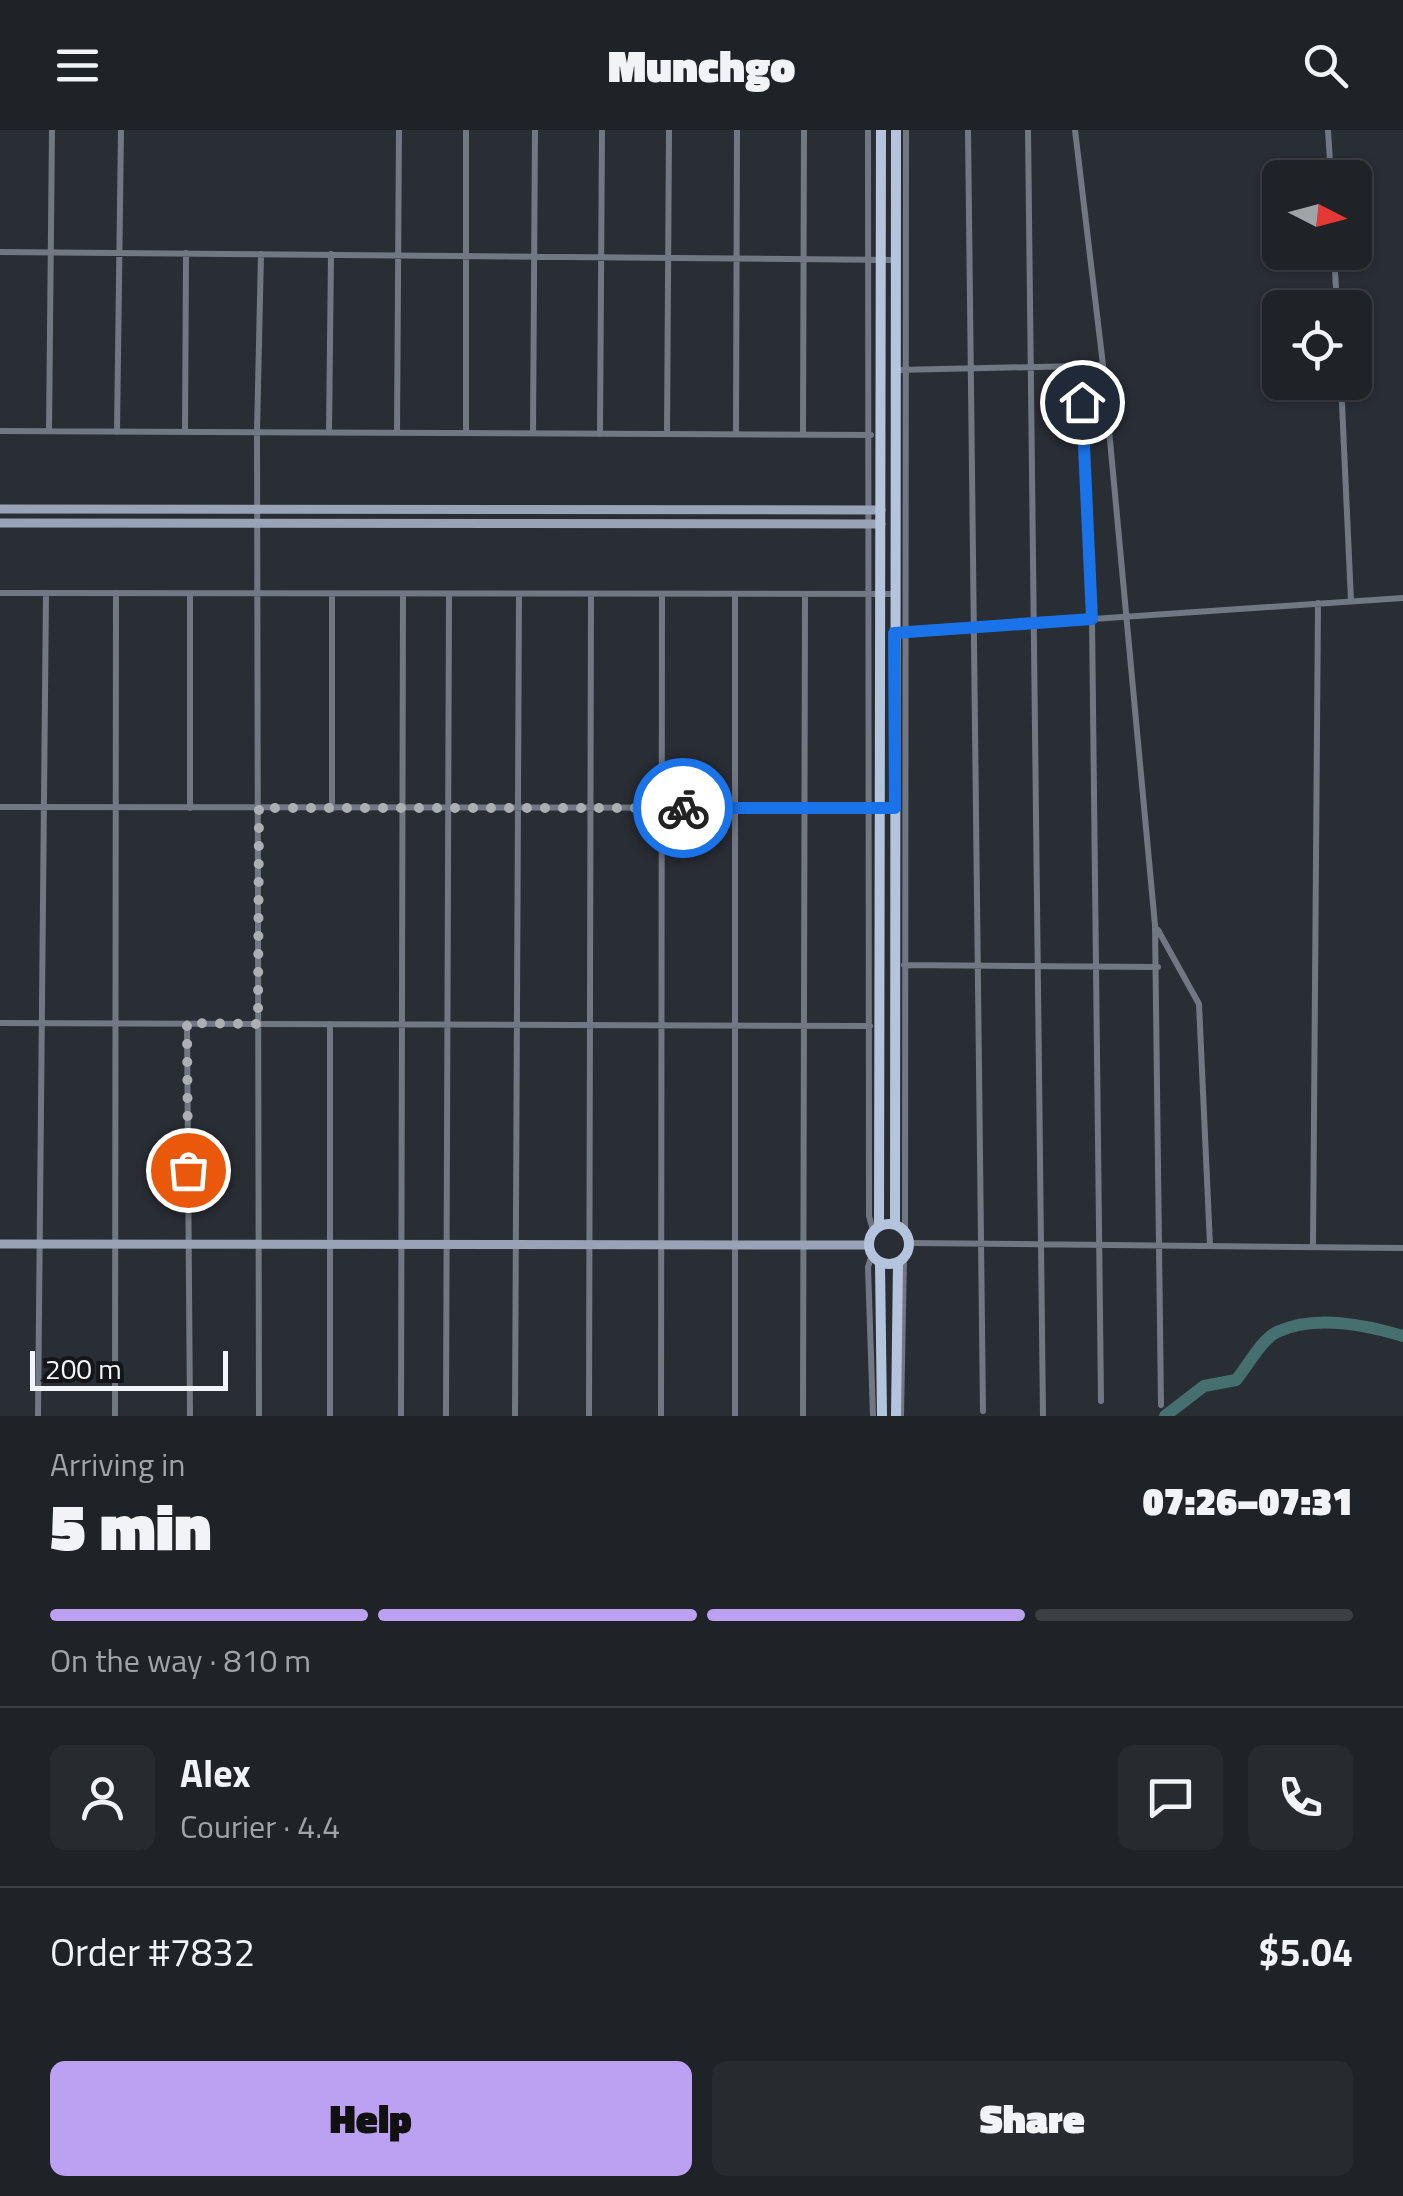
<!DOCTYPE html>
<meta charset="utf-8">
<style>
:root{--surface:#1f2227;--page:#272a2f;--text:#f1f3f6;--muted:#a1a4a7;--line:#3c3f44;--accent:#bca0f2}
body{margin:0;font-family:"Titillium Web",sans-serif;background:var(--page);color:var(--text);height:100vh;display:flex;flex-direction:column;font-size:38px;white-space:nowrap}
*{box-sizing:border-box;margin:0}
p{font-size:32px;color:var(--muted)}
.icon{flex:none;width:55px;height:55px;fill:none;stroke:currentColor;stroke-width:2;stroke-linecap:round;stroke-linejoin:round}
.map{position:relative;height:1286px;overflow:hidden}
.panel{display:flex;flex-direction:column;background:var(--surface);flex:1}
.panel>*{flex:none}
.needle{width:65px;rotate:96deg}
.controls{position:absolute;left:1262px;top:30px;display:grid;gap:20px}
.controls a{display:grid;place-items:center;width:110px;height:110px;border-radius:15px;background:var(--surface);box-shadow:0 2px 8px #0004,0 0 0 2px var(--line);font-size:50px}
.scale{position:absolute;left:30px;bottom:25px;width:198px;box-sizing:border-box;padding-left:10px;border:5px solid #f2f5f9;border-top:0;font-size:28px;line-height:35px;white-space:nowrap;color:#f2f5f9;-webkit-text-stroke:8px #131518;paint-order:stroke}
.pin{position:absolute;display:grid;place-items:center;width:85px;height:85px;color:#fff;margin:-42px;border:5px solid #fff;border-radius:50%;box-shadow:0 2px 10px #0007}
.courier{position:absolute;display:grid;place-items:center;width:100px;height:100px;margin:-50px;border:8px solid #1a73e8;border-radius:50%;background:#fff;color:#222;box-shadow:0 2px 12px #0007}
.summary em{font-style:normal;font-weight:800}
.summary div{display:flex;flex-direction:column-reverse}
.summary{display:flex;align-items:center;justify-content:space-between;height:170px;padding:0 50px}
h1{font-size:65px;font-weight:800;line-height:75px}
.bar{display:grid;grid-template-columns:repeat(4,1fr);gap:15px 10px;align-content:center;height:120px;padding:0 50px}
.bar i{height:12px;border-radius:8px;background:var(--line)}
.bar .selected{background:var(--accent)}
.bar p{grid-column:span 4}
.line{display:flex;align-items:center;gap:25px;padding:0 50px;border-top:2px solid var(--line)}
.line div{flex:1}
.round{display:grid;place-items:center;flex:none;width:105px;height:105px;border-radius:15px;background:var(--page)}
.cta{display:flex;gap:20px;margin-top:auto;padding:20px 50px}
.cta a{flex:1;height:115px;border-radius:15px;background:var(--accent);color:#111;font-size:40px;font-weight:800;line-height:115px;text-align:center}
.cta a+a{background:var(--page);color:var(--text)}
header{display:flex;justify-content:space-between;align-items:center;height:130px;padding:0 50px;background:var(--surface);font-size:45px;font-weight:800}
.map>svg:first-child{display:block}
</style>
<header><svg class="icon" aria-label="menu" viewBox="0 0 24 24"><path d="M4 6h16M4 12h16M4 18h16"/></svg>Munchgo<svg class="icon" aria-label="search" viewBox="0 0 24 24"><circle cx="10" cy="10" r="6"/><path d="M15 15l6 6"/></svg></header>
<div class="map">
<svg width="1403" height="1286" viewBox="0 0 1403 1286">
<rect width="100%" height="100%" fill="#292d34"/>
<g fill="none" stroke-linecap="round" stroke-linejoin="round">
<!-- river -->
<path stroke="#466f6f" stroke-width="12" d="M1165,1286L1204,1256L1236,1250C1247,1237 1262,1209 1277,1202C1315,1184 1366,1195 1403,1206"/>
<!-- minor -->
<path stroke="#717884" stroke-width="6" d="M868,0L869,1086L873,1100
M968,0L983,1281
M1028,0L1043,1286
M1075,0L1103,235L1155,795L1161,1275
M1328,0L1331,48
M0,122L895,130
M1334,122L1337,178
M1080,236L1103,235
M896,240L1080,236L1092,489L1101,1271
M1341,252L1351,471
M0,301L871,305
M49,301L52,0
M117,302L121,0
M185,302L186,123
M329,302L331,124
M397,303L399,0
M466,303V0
M533,303L535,0
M600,304L602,0
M667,304L669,0
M736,304L737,0
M803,304L804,0
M0,463L894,464
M900,502L1403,468
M0,677L895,678
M190,678V464
M332,679V464
M1158,800L1199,874L1210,1115
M904,835L1158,837
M0,893L870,896
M187,893L190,1286
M330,894V1286
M905,1102L906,0
M909,1113L1403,1118
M1313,1115L1318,473
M872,1125L868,1137L873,1286
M38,1286L46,463
M115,1286L116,463
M259,1286L257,302L261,124
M401,1286L403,464
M446,1286L449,464
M515,1286L519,464
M589,1286L591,464
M661,1286L662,464
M735,1286V464
M803,1286L805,464
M901,1286L904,1127"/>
<!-- secondary -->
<path stroke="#98a3b6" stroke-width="9" d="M0,379L881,380
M0,393L881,394
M0,1114L868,1115"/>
<!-- primary -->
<path stroke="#b5c4dd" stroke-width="10" d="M869 1114a20 20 0 1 1 40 0a20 20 0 1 1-40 0Z
M895,1095L896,0
M879,1096L881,0
M880,1133L882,1286
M896,1286L898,1132"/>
</g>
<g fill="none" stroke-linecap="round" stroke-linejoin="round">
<!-- done -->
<path stroke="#acafb4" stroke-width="10" stroke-dasharray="0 18" d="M188,1040L187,893L258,894L259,678H683"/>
<!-- route -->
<path stroke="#1a73e8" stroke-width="12" d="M683,678H895L894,503L1092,489L1082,272"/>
</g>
</svg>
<div class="controls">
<a><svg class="needle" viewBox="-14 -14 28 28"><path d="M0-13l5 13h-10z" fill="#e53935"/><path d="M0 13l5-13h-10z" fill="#a1a4a7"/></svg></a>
<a><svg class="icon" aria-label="locate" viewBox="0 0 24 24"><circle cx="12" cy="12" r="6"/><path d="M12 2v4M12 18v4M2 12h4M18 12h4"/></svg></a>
</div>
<div class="scale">200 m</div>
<div class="pin" style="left:188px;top:1040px;background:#ea580c"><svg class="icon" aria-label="bag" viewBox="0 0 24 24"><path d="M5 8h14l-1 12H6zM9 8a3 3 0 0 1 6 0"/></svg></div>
<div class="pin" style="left:1082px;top:272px;background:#1f2937"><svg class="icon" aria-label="home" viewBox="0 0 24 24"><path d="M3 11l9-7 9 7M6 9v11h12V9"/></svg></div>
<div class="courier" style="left:683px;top:678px"><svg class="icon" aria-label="bike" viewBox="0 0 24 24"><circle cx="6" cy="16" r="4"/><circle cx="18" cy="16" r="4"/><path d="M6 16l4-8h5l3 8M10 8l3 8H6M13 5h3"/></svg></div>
</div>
<section class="panel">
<div class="summary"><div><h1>5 min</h1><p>Arriving in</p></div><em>07:26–07:31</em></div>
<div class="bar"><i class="selected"></i><i class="selected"></i><i class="selected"></i><i></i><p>On the way · 810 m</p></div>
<div class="line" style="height:180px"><a class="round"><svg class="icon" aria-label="person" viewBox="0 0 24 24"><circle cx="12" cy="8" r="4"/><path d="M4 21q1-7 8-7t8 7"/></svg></a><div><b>Alex</b><p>Courier · 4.4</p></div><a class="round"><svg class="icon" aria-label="chat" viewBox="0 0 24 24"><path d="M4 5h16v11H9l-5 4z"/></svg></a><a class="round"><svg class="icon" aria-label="phone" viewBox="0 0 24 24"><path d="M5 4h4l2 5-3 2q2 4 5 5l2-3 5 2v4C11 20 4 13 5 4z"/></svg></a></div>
<div class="line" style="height:130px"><div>Order #7832</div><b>$5.04</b></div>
<div class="cta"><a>Help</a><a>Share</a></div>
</section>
